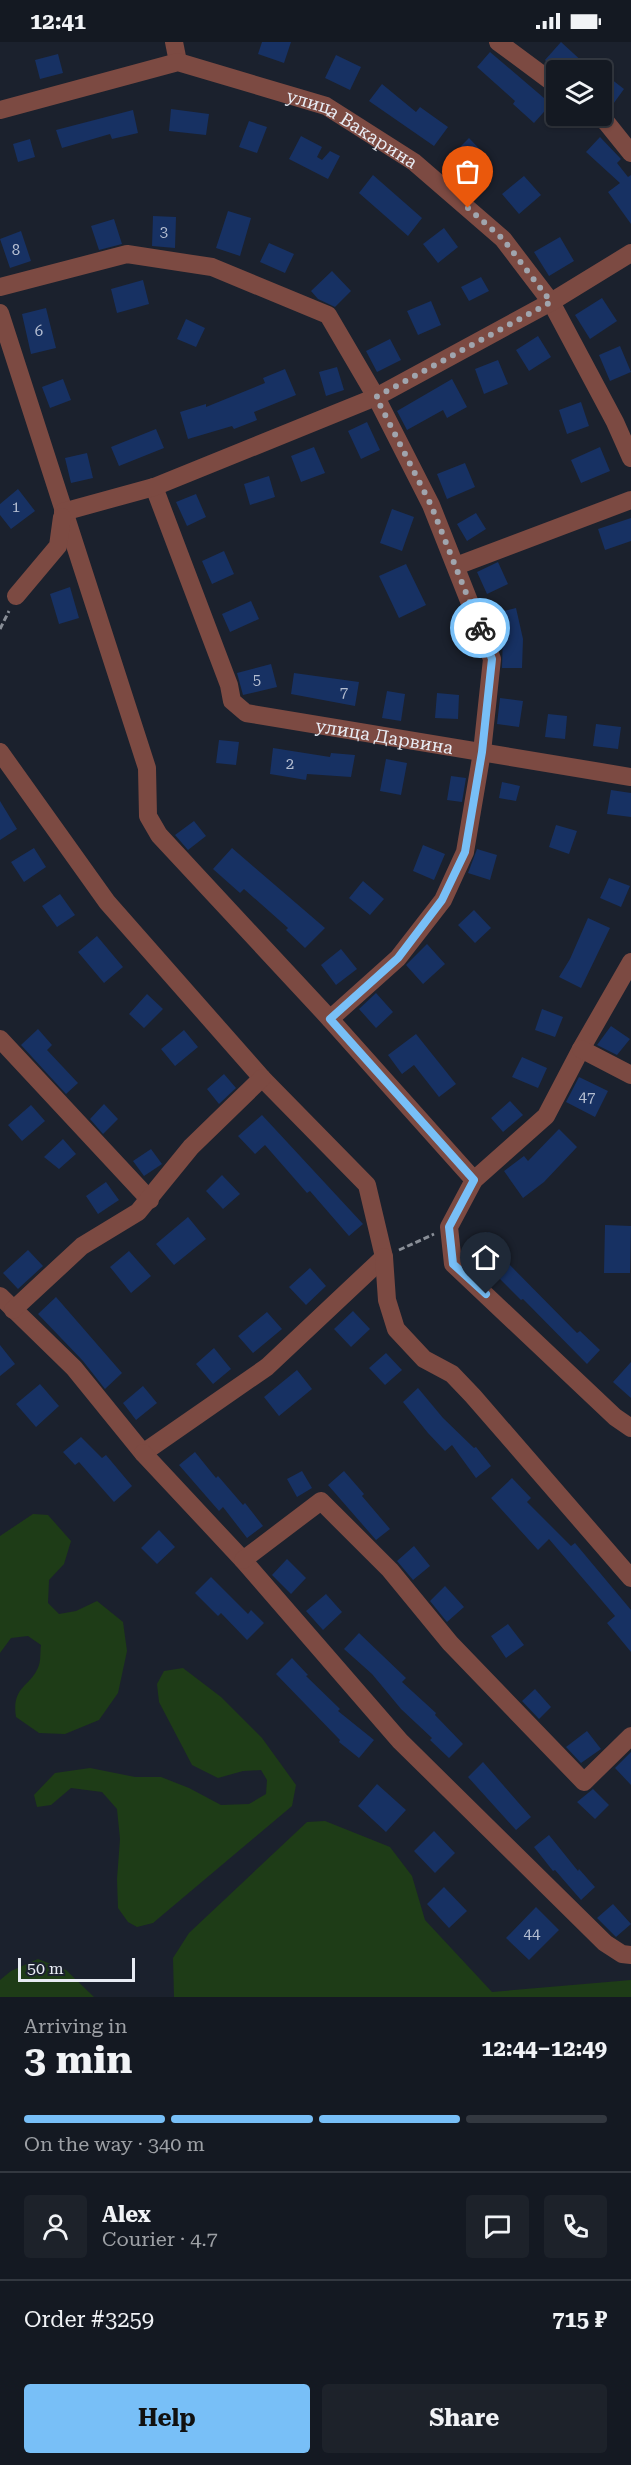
<!DOCTYPE html>
<meta charset="utf-8">
<style>
:root{--surface:#141922;--page:#1d222a;--text:#f1f3f6;--muted:#9da0a5;--line:#333840;--accent:#78bff7}
body{margin:0;font-family:"Roboto Serif",serif;background:var(--page);color:var(--text);height:100vh;display:flex;flex-direction:column;font-size:22px;white-space:nowrap}
*{box-sizing:border-box;margin:0}
p{font-size:20px;color:var(--muted)}
.icon{flex:none;width:33px;height:33px;fill:none;stroke:currentColor;stroke-width:2;stroke-linecap:round;stroke-linejoin:round}
.map{position:relative;height:1955px;overflow:hidden}
.drawer{display:flex;flex-direction:column;background:var(--surface);flex:1}
.drawer>*{flex:none}
.fabs{position:absolute;left:546px;top:18px;display:grid;gap:12px}
.fabs a{display:grid;place-items:center;width:66px;height:66px;border-radius:6px;background:var(--surface);box-shadow:0 2px 4px #0004,0 0 0 2px var(--line);font-size:30px}
.scale{position:absolute;left:18px;bottom:15px;width:117px;box-sizing:border-box;padding-left:6px;border:3px solid #e8ecf4;border-top:0;font-size:16px;line-height:21px;white-space:nowrap;color:#e8ecf4;-webkit-text-stroke:4px #1b212d;paint-order:stroke}
.pin{position:absolute;display:grid;place-items:center;width:51px;height:51px;color:#fff;margin:-62px -26px;border-radius:50% 50% 50% 0;rotate:-45deg;box-shadow:0 0 6px #0007}
.pin .icon{rotate:45deg}
.courier{position:absolute;display:grid;place-items:center;width:60px;height:60px;margin:-30px;border:4px solid #78bff7;border-radius:50%;background:#fff;color:#222;box-shadow:0 2px 8px #0007}
.summary em{font-style:normal;font-weight:700}
.summary div{display:flex;flex-direction:column-reverse}
.summary{display:flex;align-items:center;justify-content:space-between;height:102px;padding:0 24px}
h1{font-size:39px;font-weight:700;line-height:45px}
.bar{display:grid;grid-template-columns:repeat(4,1fr);gap:9px 6px;align-content:center;height:72px;padding:0 24px}
.bar i{height:8px;border-radius:4px;background:var(--line)}
.bar .selected{background:var(--accent)}
.bar p{grid-column:span 4}
.line{display:flex;align-items:center;gap:15px;padding:0 24px;border-top:2px solid var(--line)}
.line div{flex:1}
.round{display:grid;place-items:center;flex:none;width:63px;height:63px;border-radius:6px;background:var(--page)}
.cta{display:flex;gap:12px;margin-top:auto;padding:12px 24px}
.cta a{flex:1;height:69px;border-radius:6px;background:var(--accent);color:#111;font-size:24px;font-weight:700;line-height:69px;text-align:center}
.cta a+a{background:var(--page);color:var(--text)}
.status{display:flex;justify-content:space-between;align-items:center;height:42px;padding:0 30px;background:var(--surface);direction:ltr}
.status svg{height:16px;fill:currentColor}
.map>svg:first-child{display:block}
</style>
<div class="status"><b>12:41</b><svg viewBox="0 0 49 12"><path d="M0 12V9h3v3zM5 12V6h3v6zM10 12V3h3v9zM15 12V0h3v12zM26 1h20v11H26zM47 4h2v5h-2z"/></svg></div>
<div class="map">
<svg width="631" height="1955" viewBox="0 0 631 1955">
<rect width="100%" height="100%" fill="#1b212d"/>
<!-- green -->
<path fill="#1e3c17" d="M33,1472L48,1473L71,1499L64,1522L49,1538L48,1561L59,1572L76,1569L97,1559L123,1580L127,1609L118,1651L99,1678L65,1692L39,1691L16,1675C11,1643 32,1645 39,1623C41,1617 40,1609 41,1603L28,1594L11,1596L0,1611V1494Z
M183,1626L221,1655L262,1696L296,1743L292,1764L153,1881L137,1885L128,1880L118,1866L117,1837L120,1797L117,1767L102,1750L71,1746L51,1763L37,1765L34,1753L55,1731L90,1726L135,1735H161L189,1746L221,1763L249,1762L266,1752L267,1738L261,1728L243,1729L218,1736L192,1723L159,1660L157,1642L164,1629Z
M325,1779L390,1805L412,1834L425,1878L492,1950L631,1938V1955H174L173,1916L189,1891L307,1780Z
M38,1917L66,1928L94,1955H0V1938L11,1929Z"/>
<!-- building -->
<path fill="#173163" d="M262,0H291L284,21L258,12Z
M561,0L585,22L579,28H556L545,18Z
M490,10L551,62L534,81L513,62L515,59L477,25Z
M58,12L63,31L40,37L35,18Z
M336,13L361,25L350,48L325,36Z
M602,30L624,47L611,65L602,59Z
M382,42L416,70L420,65L448,85L434,104L369,59Z
M171,67L209,72L206,93L169,89Z
M133,68L138,91L112,97L110,92L62,106L56,88Z
M249,79L267,85L257,111L239,105Z
M301,94L322,105L317,115L322,118L330,109L340,114L328,137L289,117Z
M600,95L621,117L617,121L628,135L631,133V182L608,150L620,141L586,110Z
M469,96L489,117L470,136L450,115Z
M30,97L35,115L18,120L13,102Z
M373,133L422,176L408,194L359,151Z
M524,134L541,153L519,172L502,152Z
M228,169L251,176L240,214L216,206Z
M153,174L176,175L175,206L152,204Z
M114,177L122,202L99,208L91,184Z
M444,186L458,205L438,221L423,202Z
M21,189L31,219L10,226L0,197Z
M560,195L574,219L549,234L534,210Z
M269,201L294,212L285,231L260,220Z
M332,229L351,249L335,265L318,257L311,249Z
M481,235L489,249L469,259L461,245Z
M143,238L149,262L117,271L111,247Z
M602,256L617,279L590,297L575,273Z
M431,259L441,283L418,293L407,269Z
M46,266L56,306L31,312L22,272Z
M186,277L205,286L196,305L177,297Z
M538,294L551,315L529,329L516,308Z
M390,297L401,318L377,330L366,309Z
M620,304L631,330L610,339L599,313Z
M498,318L508,342L484,352L475,327Z
M337,325L344,348L326,354L319,330Z
M285,327L296,353L254,370L257,378L234,387L232,384L188,397L180,370L206,362V365L265,341L263,336Z
M63,337L71,358L50,366L42,345Z
M452,337L467,365L447,376L443,368L407,388L397,369Z
M581,360L589,384L567,392L559,368Z
M367,380L380,408L361,417L348,389Z
M156,387L164,406L119,424L111,405Z
M314,405L325,431L301,440L291,414Z
M600,405L610,429L581,441L571,418Z
M87,411L93,436L71,441L65,416Z
M465,421L475,445L447,457L437,432Z
M269,434L275,455L250,463L244,442Z
M18,447L35,469L11,487L0,473V462Z
M196,452L206,475L187,484L176,460Z
M392,467L414,475L402,509L380,501Z
M476,471L486,487L467,499L457,482Z
M631,476V499L605,508L598,487Z
M224,509L234,532L212,542L202,519Z
M498,520L508,542L487,552L477,530Z
M406,522L426,563L399,576L379,534Z
M70,545L79,576L59,582L50,552Z
M251,559L259,577L230,590L222,572Z
M516,566L523,597L522,626H502L503,589L497,590L493,572Z
M271,622L277,645L243,653L237,631Z
M294,631L359,640L355,664L291,652Z
M387,649L405,652L401,679L382,676Z
M437,651L459,653L458,677L435,676Z
M500,656L523,659L519,685L497,682Z
M548,672L567,674L565,697L545,695Z
M596,682L621,685L618,707L593,704Z
M219,698L239,700L236,723L216,721Z
M273,706L330,715L331,711L355,713L351,735L307,732L306,738L270,732Z
M386,717L407,721L401,753L380,749Z
M451,734L466,736L462,760L447,758Z
M502,740L520,744L516,759L499,756Z
M611,748L631,751V775L607,772Z
M0,759L17,787L0,798Z
M194,779L206,794L188,808L175,793Z
M556,783L577,789L569,812L549,805Z
M423,803L445,812L434,838L413,829Z
M34,806L46,825L24,840L11,820Z
M232,806L325,886L305,906L286,888L288,886L244,847L240,851L213,827Z
M477,807L497,813L490,838L468,831Z
M609,836L630,844L621,865L600,856Z
M363,839L384,857L370,873L349,856Z
M60,852L75,873L57,885L42,864Z
M474,868L491,886L475,901L458,883Z
M588,876L610,886L581,946L559,935L570,917Z
M97,894L123,925L104,941L78,910Z
M427,902L445,922L423,942L406,923Z
M341,907L357,927L336,943L321,923Z
M376,951L393,970L376,986L359,967Z
M147,952L163,967L144,986L129,972Z
M542,967L563,975L555,995L535,988Z
M611,984L630,997L617,1013L597,1003Z
M38,987L52,1003L47,1008L78,1041L66,1052L21,1003Z
M184,988L198,1005L175,1024L161,1007Z
M416,992L456,1042L439,1055L414,1023L402,1032L388,1013Z
M522,1015L547,1026L538,1046L512,1035Z
M224,1032L236,1046L219,1062L207,1047Z
M579,1035L608,1049L595,1075L566,1060Z
M510,1059L523,1073L503,1090L491,1076Z
M104,1062L118,1077L103,1092L90,1077Z
M31,1063L45,1079L22,1099L8,1083Z
M262,1073L363,1182L349,1194L310,1149L307,1151L265,1103L255,1112L238,1094Z
M559,1087L577,1105L544,1140L523,1156L504,1129L524,1114L528,1119Z
M63,1097L76,1112L59,1127L44,1115Z
M151,1107L162,1122L144,1134L133,1119Z
M222,1133L240,1152L223,1167L206,1149Z
M106,1140L119,1158L98,1172L86,1154Z
M188,1175L206,1197L174,1223L156,1202Z
M605,1183L631,1184L630,1231H604Z
M489,1190L507,1208L501,1214L577,1291L580,1289L600,1308L587,1322L523,1257L521,1258L471,1208Z
M28,1208L43,1224L18,1247L3,1231Z
M129,1209L151,1234L131,1251L110,1225Z
M310,1226L326,1244L306,1263L289,1245Z
M56,1255L122,1331L105,1347L83,1319L38,1272Z
M353,1269L370,1287L351,1305L334,1287Z
M267,1270L282,1287L253,1311L238,1294Z
M0,1303L15,1322L0,1334Z
M214,1306L231,1327L213,1342L196,1322Z
M386,1311L402,1328L385,1343L369,1326Z
M631,1320V1356L613,1340Z
M297,1328L312,1347L279,1374L264,1355Z
M40,1342L59,1364L36,1385L16,1362Z
M143,1344L157,1361L136,1378L123,1361Z
M418,1346L443,1376L474,1406L476,1405L491,1424L476,1436L452,1403L445,1409L428,1391L403,1360Z
M81,1395L102,1416L106,1413L132,1444L114,1460L79,1420L75,1423L63,1410Z
M195,1410L216,1436L218,1434L243,1463L245,1461L263,1484L247,1496L223,1465L219,1469L179,1423Z
M302,1429L312,1446L297,1455L287,1437Z
M344,1429L364,1452L362,1454L390,1487L376,1498L328,1443Z
M512,1436L531,1456L527,1460L571,1504L575,1501L631,1568V1610L607,1581L615,1574L549,1497L538,1508L491,1456Z
M159,1488L175,1505L157,1522L141,1506Z
M414,1504L430,1524L413,1538L397,1519Z
M287,1517L306,1536L291,1552L272,1533Z
M211,1535L248,1572L251,1568L264,1581L247,1598L221,1571L218,1574L195,1551Z
M445,1544L464,1565L447,1580L430,1559Z
M326,1552L342,1570L323,1588L306,1569Z
M508,1582L524,1603L506,1616L491,1594Z
M359,1591L406,1636L402,1640L436,1671L435,1673L463,1702L449,1716L430,1698L432,1696L401,1667L372,1632L344,1607Z
M292,1616L308,1633L306,1634L340,1667L338,1669L374,1698L359,1716L339,1700L340,1698L276,1632Z
M535,1647L551,1665L539,1677L522,1659Z
M587,1689L601,1707L581,1721L566,1705Z
M631,1710V1743L615,1726Z
M483,1720L531,1775L516,1788L468,1735Z
M377,1742L406,1768L386,1790L358,1764Z
M593,1747L609,1763L595,1777L577,1760Z
M434,1789L455,1811L435,1831L414,1809Z
M549,1793L578,1829L579,1827L595,1845L581,1858L555,1828L553,1829L534,1805Z
M444,1845L467,1869L449,1886L427,1862Z
M613,1862L631,1882L616,1895L597,1876Z
M536,1865L559,1888L529,1918L506,1896Z"/>
<g fill="none" stroke-linecap="round" stroke-linejoin="round">
<!-- path -->
<path stroke="#898e97" stroke-width="3" stroke-dasharray="6 3" stroke-linecap="butt" d="M0,587L9,569
M399,1208L434,1192"/>
<!-- minor -->
<g stroke="#7c4a42" stroke-width="18">
<path d="M174,0L178,20"/>
<path d="M498,0L556,43"/>
<path id="s1" d="M0,68L178,20L326,64L414,120L503,197L551,260L615,380L631,416"/>
<path d="M597,74L606,80L631,111"/>
<path d="M0,245L127,212L212,225L328,273L376,355L431,463L492,617L482,710L465,810L443,858L398,916L330,977"/>
<path d="M0,271L147,726L148,774L159,793L330,977L474,1138"/>
<path id="s2" d="M154,445L229,643L232,659L246,671L631,735"/>
<path d="M63,470L154,445L376,355L551,260L631,211"/>
<path d="M456,524L631,458"/>
<path d="M16,554L58,504L62,475"/>
<path d="M0,710L107,860L262,1036L367,1143L384,1215L267,1325L143,1411L74,1326L0,1254"/>
<path d="M631,920L581,1007L546,1074L474,1138L449,1185L453,1222L615,1375L631,1386"/>
<path d="M0,997L150,1158"/>
<path d="M581,1007L631,1033"/>
<path d="M384,1215L387,1258L396,1287L424,1317L452,1332L473,1354L631,1536"/>
<path d="M13,1268L82,1204L138,1170L191,1105L262,1036"/>
<path d="M143,1411L243,1518L400,1699L605,1901L622,1912L631,1913"/>
<path d="M243,1518L321,1459L390,1528L450,1601L584,1740L631,1694"/>
</g>
</g>
<g fill="none" stroke-linecap="round" stroke-linejoin="round">
<!-- done -->
<path stroke="#a0a5ae" stroke-width="6" stroke-dasharray="0 10.8" d="M468,166L503,197L551,260L376,355L431,463L480,586"/>
<!-- route -->
<path stroke="#78bff7" stroke-width="8" d="M480,586L492,617L482,710L465,810L442,858L398,916L330,977L474,1138L449,1185L453,1222L486,1252"/>
</g>
<g text-anchor="middle" dominant-baseline="central" stroke-width="4.5" stroke-linejoin="round" paint-order="stroke">
<!-- number labels -->
<g font-size="15" fill="#b4bdd0">
<text x="164" y="190">3</text>
<text x="16" y="208">8</text>
<text x="39" y="289">6</text>
<text x="16" y="465">1</text>
<text x="257" y="638">5</text>
<text x="344" y="650">7</text>
<text x="290" y="722">2</text>
<text x="587" y="1055">47</text>
<text x="532" y="1892">44</text>
</g>
<!-- street labels -->
<g font-size="18" fill="#e8ecf4" stroke="#1b212d">
<text stroke="none"><textPath href="#s1" startOffset="372">улица Вакарина</textPath></text>
<text stroke="none"><textPath href="#s2" startOffset="387">улица Дарвина</textPath></text>
</g>
</g>
</svg>
<div class="fabs">
<a><svg class="icon" aria-label="layers" viewBox="0 0 24 24"><path d="M12 4l9 5-9 5-9-5zM3 14l9 5 9-5"/></svg></a>
</div>
<div class="scale">50 m</div>
<div class="pin" style="left:468px;top:166px;background:#ea580c"><svg class="icon" aria-label="bag" viewBox="0 0 24 24"><path d="M5 8h14l-1 12H6zM9 8a3 3 0 0 1 6 0"/></svg></div>
<div class="pin" style="left:486px;top:1252px;background:#1f2937"><svg class="icon" aria-label="home" viewBox="0 0 24 24"><path d="M3 11l9-7 9 7M6 9v11h12V9"/></svg></div>
<div class="courier" style="left:480px;top:586px"><svg class="icon" aria-label="bike" viewBox="0 0 24 24"><circle cx="6" cy="16" r="4"/><circle cx="18" cy="16" r="4"/><path d="M6 16l4-8h5l3 8M10 8l3 8H6M13 5h3"/></svg></div>
</div>
<section class="drawer">
<div class="summary"><div><h1>3 min</h1><p>Arriving in</p></div><em>12:44–12:49</em></div>
<div class="bar"><i class="selected"></i><i class="selected"></i><i class="selected"></i><i></i><p>On the way · 340 m</p></div>
<div class="line" style="height:108px"><a class="round"><svg class="icon" aria-label="person" viewBox="0 0 24 24"><circle cx="12" cy="8" r="4"/><path d="M4 21q1-7 8-7t8 7"/></svg></a><div><b>Alex</b><p>Courier · 4.7</p></div><a class="round"><svg class="icon" aria-label="chat" viewBox="0 0 24 24"><path d="M4 5h16v11H9l-5 4z"/></svg></a><a class="round"><svg class="icon" aria-label="phone" viewBox="0 0 24 24"><path d="M5 4h4l2 5-3 2q2 4 5 5l2-3 5 2v4C11 20 4 13 5 4z"/></svg></a></div>
<div class="line" style="height:78px"><div>Order #3259</div><b>715 ₽</b></div>
<div class="cta"><a>Help</a><a>Share</a></div>
</section>
